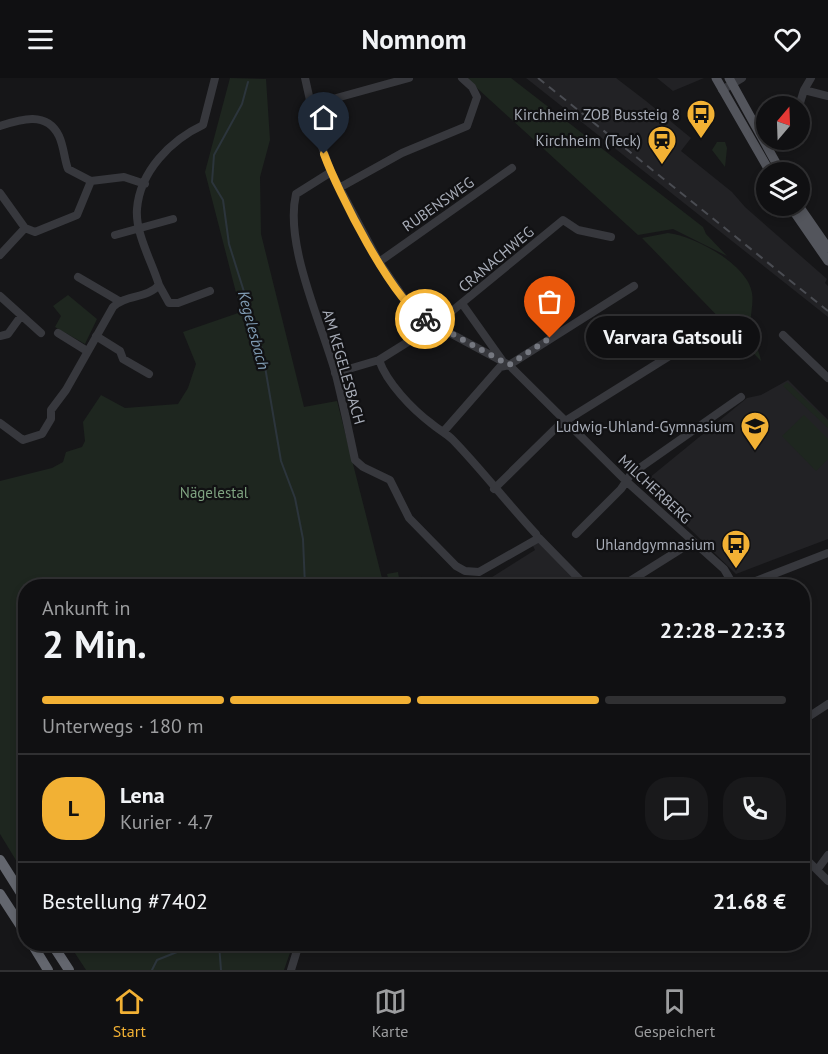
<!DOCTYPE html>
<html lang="de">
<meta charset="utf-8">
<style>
:root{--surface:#101012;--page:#19191b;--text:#f1f3f6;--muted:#9c9d9f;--line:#303032;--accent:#f2b134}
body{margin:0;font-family:"PT Sans",sans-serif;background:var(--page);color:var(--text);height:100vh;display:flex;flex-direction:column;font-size:22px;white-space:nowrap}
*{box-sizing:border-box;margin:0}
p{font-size:20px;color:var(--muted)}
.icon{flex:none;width:33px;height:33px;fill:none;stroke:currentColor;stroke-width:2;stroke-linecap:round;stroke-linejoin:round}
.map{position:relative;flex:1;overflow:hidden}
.panel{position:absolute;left:18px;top:501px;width:792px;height:372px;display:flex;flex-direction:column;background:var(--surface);border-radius:24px;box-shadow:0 3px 9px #0003,0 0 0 2px var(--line)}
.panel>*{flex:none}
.needle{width:39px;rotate:19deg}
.fabs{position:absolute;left:756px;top:18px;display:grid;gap:12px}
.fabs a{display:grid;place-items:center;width:54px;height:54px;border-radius:50%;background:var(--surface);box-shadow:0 3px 9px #0003,0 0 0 2px var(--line);font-size:30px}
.pin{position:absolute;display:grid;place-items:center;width:51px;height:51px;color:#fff;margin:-62px -26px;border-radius:50% 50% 50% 0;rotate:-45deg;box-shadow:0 0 6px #0007}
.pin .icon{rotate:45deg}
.courier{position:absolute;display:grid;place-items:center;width:60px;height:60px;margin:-30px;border:4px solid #f2b134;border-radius:50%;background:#fff;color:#222;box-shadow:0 2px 8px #0007}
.bubble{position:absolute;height:42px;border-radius:21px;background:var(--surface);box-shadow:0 3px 9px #0003,0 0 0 2px var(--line);font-size:20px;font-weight:800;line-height:42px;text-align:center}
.overview em{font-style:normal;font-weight:800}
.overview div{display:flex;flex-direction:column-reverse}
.overview{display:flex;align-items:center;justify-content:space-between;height:102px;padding:0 24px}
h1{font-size:39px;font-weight:800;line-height:45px}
.bar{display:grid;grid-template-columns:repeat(4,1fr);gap:9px 6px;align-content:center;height:72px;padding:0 24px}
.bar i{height:8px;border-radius:4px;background:var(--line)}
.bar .active{background:var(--accent)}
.bar p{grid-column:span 4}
.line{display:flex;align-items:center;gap:15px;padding:0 24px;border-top:2px solid var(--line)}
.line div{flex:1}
.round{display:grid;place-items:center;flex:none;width:63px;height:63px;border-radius:24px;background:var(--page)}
header{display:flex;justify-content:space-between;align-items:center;height:78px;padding:0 24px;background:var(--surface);font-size:27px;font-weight:800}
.tab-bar{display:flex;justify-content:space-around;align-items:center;height:84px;border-top:2px solid var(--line);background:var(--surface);font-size:16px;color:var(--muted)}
.tab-bar a{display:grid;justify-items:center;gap:3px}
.tab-bar .active{color:var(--accent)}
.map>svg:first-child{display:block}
</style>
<header><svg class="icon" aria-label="menu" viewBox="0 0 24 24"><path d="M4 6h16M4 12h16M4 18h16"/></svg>Nomnom<svg class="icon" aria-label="heart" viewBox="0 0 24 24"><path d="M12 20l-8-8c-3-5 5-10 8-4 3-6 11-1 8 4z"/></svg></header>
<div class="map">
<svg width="828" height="892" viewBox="0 0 828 892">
<rect width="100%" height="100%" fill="#161618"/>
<!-- built -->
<path fill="#222225" d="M526,0H616L646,23L691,60L681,73L732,114L745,129L827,201L825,205L828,208V239Z
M657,0H704L673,13Z
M788,302L828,342V461L736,496L643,405L747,320L761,317Z
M539,463L586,508H478L535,472L532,466Z"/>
<!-- green -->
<path fill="#1e261f" d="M230,0L266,1L270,62L260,99L261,156L304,329L337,323L384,508H26L25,797L0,756V403L52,390L63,384L66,374L82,369L85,363L83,344L101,317L125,330L178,326L188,310L196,286L183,254L241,234L205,94Z
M466,0H511L703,149L706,156L727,178L673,151L638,157Z
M717,64H725L727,70L725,89L712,72Z
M668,155C695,158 748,187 752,215C754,227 749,240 751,253C753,263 760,274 761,283L642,160Z
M68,217L97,241L85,266L55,249L61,238L53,228Z
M787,304L828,343V350L783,308Z
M804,337L828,361V381L816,393L782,358Z
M398,494L399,500C430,495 462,507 493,499L478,508H390L387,496Z
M69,866H293L284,892H86Z"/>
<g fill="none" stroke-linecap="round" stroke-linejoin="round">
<!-- stream -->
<path stroke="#2c353c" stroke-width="2" d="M248,4L242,26L214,77L212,104L223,122L229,166L262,271L281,383L295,420L303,461L305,508
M219,866L221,892
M152,892L157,882L197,866"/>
<!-- minor -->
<path stroke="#37383d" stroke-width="8" d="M305,0L318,58L331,94L379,184L410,229L435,247L509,287L626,403L724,491L734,508
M722,12L742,0
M804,12L828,18
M311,27L409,0
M799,28L804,12L811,0
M0,48C21,41 47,33 59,58C64,69 64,80 68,91L91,103L124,99L145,106
M792,63V62
M331,94L296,116C284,167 322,246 336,297C343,325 349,354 355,382L363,389L390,402L409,440L456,488L465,493L479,494L539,460L586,508
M339,110L402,75L467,48L477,19L472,9L462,0
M0,115L25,150L35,154L77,137L91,103
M115,157L173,141
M0,177L25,150
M379,184L512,90
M78,199L119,223
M159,207L169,225H178L210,213
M0,218L41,255
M463,227L502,282
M58,255L87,273
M783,257L828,300
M0,258L8,256L21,238
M96,258L120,273L123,281L149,296
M379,282C387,305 412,331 432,346C439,352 446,355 453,362C482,392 508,426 536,456
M335,295L379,282L435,247L563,142L578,152L611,159
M0,345L23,362L42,356L51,341V332L66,312L113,229C126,216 147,221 159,207C152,184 135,155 137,131C140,93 171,62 203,47L215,0
M444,353L500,289L509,287L634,208
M494,411L559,347L687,267L708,268
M576,456L621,411L631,396L741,319
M622,508L692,464
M743,508L828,475
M802,643L828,626
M802,777L828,803
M817,792L828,777
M291,892L299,866"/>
<!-- major -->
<path stroke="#53555c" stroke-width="9" d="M716,0L770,94
M729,0L781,94
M790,128L828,183
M799,128L828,170"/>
<!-- highway -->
<path stroke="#63666e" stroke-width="10" d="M0,782L26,823
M0,816L26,856
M32,866L48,892
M52,866L69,892"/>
<!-- rail -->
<path stroke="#4a4c52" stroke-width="2" stroke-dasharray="8 6" stroke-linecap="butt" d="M538,0L828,233"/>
</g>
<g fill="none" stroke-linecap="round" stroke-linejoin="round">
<!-- done -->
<path stroke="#757880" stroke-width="6" stroke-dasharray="0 10.8" d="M425,241L509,287L550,260"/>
<!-- route -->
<path stroke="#f2b134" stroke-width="8" d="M324,76C338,114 392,222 425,241"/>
</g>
<!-- icons -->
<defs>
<g id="bus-pin" transform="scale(1.5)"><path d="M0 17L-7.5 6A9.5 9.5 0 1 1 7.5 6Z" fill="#f2b134" stroke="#111113"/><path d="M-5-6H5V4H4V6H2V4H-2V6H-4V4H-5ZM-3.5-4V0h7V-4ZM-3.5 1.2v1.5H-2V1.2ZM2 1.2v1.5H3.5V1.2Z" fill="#111"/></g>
<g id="station-pin" transform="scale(1.5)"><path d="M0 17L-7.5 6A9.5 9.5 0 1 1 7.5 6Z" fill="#f2b134" stroke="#111113"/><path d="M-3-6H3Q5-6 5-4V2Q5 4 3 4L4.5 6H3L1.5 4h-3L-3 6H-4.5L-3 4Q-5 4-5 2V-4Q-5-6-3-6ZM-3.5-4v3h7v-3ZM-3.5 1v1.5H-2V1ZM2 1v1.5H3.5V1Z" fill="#111"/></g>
<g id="school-pin" transform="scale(1.5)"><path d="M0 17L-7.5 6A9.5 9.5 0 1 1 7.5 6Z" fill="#f2b134" stroke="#111113"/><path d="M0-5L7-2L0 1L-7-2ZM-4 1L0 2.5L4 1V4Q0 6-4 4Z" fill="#111"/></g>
</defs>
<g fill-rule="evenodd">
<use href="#bus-pin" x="701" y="36"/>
<use href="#station-pin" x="662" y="62"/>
<use href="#school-pin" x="755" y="348"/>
<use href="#bus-pin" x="736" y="466"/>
</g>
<g text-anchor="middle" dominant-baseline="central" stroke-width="4.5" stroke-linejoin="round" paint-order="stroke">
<!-- poi labels -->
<g font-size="15" fill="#a8adb8" stroke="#111113" text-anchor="end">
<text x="680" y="36">Kirchheim ZOB Bussteig 8</text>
<text x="641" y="62">Kirchheim (Teck)</text>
<text x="734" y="348">Ludwig-Uhland-Gymnasium</text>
<text x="715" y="466">Uhlandgymnasium</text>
</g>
<!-- street labels -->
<g font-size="15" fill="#a8adb8" stroke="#111113">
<text transform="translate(438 126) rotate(-35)">RUBENSWEG</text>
<text transform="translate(496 181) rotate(-40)">CRANACHWEG</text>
<text transform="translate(344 289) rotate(74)">AM KEGELESBACH</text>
<text transform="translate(655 411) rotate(43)">MILCHERBERG</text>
</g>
<!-- park labels -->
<g font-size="15" fill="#7fa381" stroke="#111113">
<text x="214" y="414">Nägelestal</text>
</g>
<!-- water labels -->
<g font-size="16" font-style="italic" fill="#7f9bb3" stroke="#111113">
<text transform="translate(254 252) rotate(75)">Kegelesbach</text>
</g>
</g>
</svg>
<div class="fabs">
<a><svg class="needle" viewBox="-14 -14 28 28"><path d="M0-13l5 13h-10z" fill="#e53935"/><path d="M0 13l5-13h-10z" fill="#9c9d9f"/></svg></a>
<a><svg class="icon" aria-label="layers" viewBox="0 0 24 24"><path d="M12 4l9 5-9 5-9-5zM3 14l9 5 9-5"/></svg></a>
</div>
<div class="pin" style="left:550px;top:260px;background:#ea580c"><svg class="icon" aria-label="bag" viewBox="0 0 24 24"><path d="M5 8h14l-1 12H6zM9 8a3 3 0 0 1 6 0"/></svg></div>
<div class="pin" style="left:324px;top:76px;background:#1f2937"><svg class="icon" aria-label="home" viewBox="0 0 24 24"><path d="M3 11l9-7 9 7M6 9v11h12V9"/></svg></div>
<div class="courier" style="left:425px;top:241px"><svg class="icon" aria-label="bike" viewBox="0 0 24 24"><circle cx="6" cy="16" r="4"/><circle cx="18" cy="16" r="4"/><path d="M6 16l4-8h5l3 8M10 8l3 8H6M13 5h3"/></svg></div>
<div class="bubble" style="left:586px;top:238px;width:174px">Varvara Gatsouli</div>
<section class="panel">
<div class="overview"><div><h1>2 Min.</h1><p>Ankunft in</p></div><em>22:28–22:33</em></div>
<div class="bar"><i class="active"></i><i class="active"></i><i class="active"></i><i></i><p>Unterwegs · 180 m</p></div>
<div class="line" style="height:108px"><b class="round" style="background:var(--accent);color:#111">L</b><div><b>Lena</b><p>Kurier · 4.7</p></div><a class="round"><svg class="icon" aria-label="chat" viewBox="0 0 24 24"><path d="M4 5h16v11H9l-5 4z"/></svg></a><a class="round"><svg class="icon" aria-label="phone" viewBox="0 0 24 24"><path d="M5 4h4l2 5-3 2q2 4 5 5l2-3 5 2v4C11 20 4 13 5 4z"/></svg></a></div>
<div class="line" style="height:78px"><div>Bestellung #7402</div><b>21.68 €</b></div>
</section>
</div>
<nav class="tab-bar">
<a class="active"><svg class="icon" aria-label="home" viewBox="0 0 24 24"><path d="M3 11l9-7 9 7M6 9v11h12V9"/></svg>Start</a>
<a><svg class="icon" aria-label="map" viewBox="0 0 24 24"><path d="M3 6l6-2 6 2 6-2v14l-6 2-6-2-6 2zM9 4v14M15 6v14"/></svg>Karte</a>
<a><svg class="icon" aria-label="saved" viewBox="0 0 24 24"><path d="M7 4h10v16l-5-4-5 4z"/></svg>Gespeichert</a>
</nav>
